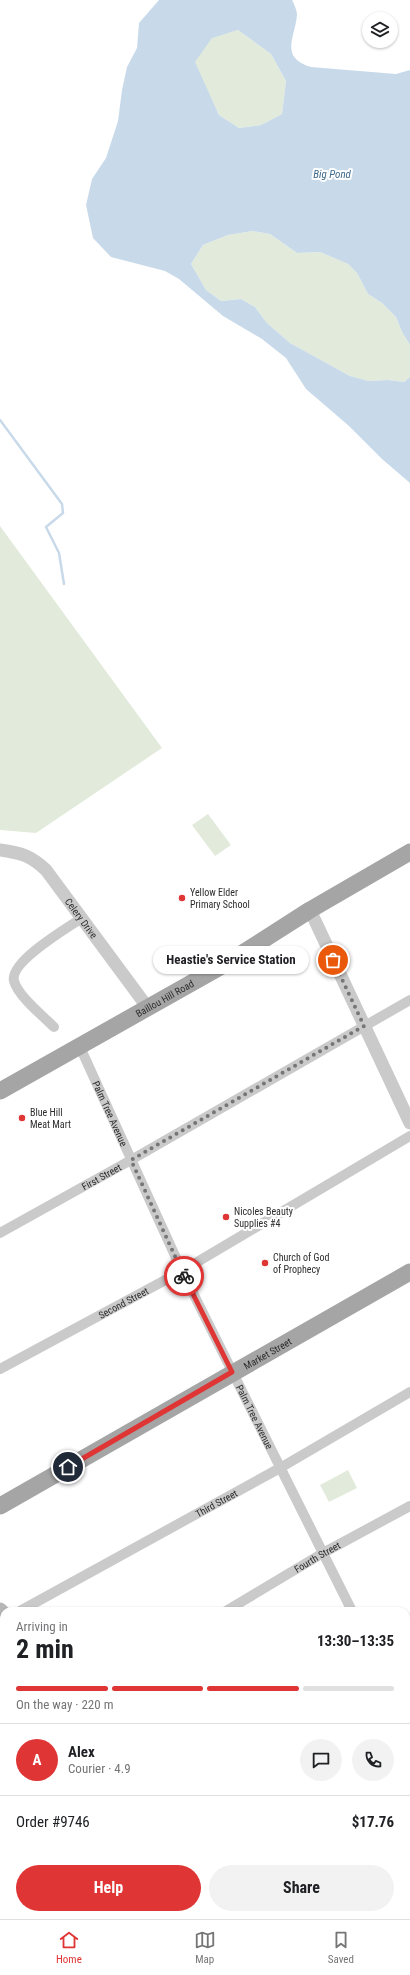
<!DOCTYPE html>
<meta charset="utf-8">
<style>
:root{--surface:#fff;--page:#f2f2f2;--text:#202124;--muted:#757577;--line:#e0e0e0;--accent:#df3535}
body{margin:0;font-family:"Roboto Condensed",sans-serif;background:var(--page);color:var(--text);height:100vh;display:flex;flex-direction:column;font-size:15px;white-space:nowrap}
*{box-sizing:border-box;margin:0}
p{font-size:13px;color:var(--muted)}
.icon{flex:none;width:22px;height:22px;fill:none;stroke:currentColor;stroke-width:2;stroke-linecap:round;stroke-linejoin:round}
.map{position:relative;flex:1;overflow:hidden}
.side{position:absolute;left:0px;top:1607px;width:410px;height:312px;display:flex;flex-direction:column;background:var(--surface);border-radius:12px 12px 0 0;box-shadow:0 1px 3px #0004}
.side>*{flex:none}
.tools{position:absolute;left:362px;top:12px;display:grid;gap:8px}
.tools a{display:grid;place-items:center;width:36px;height:36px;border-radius:50%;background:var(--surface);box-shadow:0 1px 3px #0004;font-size:20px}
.pin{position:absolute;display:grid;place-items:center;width:34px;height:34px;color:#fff;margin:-17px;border:2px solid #fff;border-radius:50%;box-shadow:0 1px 4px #0007}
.courier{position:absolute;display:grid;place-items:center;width:40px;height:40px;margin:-20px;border:3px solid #df3535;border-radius:50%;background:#fff;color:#222;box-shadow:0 1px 5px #0007}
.bubble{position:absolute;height:28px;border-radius:14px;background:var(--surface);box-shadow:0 1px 3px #0004;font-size:13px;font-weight:700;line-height:28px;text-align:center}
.headline em{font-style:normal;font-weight:700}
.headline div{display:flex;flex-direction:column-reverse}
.headline{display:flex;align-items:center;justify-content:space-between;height:68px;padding:0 16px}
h1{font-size:26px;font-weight:700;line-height:30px}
.bar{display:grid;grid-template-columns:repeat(4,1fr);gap:6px 4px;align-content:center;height:48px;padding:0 16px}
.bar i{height:5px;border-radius:3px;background:var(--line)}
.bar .on{background:var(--accent)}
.bar p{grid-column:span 4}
.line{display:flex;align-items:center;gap:10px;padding:0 16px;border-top:1px solid var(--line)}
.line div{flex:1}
.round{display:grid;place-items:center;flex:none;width:42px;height:42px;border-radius:21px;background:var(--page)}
.primary-button{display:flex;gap:8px;margin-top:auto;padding:8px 16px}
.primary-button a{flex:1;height:46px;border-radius:24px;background:var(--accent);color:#fff;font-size:16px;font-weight:700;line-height:46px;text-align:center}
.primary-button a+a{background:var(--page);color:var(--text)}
.tabs{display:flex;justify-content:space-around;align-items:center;height:56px;border-top:1px solid var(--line);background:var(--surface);font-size:11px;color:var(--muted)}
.tabs a{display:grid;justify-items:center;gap:2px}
.tabs .on{color:var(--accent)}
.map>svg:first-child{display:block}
</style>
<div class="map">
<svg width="410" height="1919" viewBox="0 0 410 1919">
<rect width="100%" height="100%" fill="#fff"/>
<!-- green -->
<path fill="#e2ebdb" d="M238,30L271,54L286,81L282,114L261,125L239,128L219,115L194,62L212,37Z
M253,231L270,234L297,253L320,252L348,264L357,273L368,294L382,303L396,317L402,332L410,345V377L404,382L388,380L369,381L350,376L290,343L267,323L255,307L241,299L221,301L206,290L191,264L203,245L228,235Z
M0,526L162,748L36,833L0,830Z
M208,814L231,845L215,856L192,825Z
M348,1470L357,1488L329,1502L320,1485Z"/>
<!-- water -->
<path fill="#c8daea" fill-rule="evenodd" d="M159,0H292C294,4 297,10 297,15C295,38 279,57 311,67L396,74L410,70V345L402,332L396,317L382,303L368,294L357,273L348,264L320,252L297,253L270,234L253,231L228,235L203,245L191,264L206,290L221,301L241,299L255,307L267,323L290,343L350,376L369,381L388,380L404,382L410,377V483L382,459L349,426L306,389L286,358L262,339L223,316L179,279L165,271L111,257L93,238L86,205L92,179L106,158L118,121L122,90L127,67L137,48L139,23ZM238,30L271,54L286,81L282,114L261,125L239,128L219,115L195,62L212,38Z"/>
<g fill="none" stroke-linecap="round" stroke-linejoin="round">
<!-- stream -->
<path stroke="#c8daea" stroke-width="2.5" d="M0,420L62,504L63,513L46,527L59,553L64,584"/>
<!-- minor -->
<g stroke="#cacaca" stroke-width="10">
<path d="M54,1027C43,1016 18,996 14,981C9,962 67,928 82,918"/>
<path id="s1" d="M80,1047L182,1271L352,1611"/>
<path id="s2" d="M0,1233L131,1160L410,1000"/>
<path id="s3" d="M0,1369L182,1271L410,1136"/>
<path id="s4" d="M20,1611L280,1468L410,1392"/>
<path id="s5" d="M226,1611L323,1553L410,1506"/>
<path d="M406,1625L410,1623"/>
<path d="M0,1661L4,1657"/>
<path d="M406,1717L410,1724"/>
<path d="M0,1719L4,1723"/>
<path d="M406,1740L410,1737"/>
<path d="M0,1758L4,1754"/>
<path d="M406,1856L410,1853"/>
<path d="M0,1861L4,1857"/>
<path d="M194,1915L198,1919"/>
<path d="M44,1918L46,1915"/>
<path d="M145,1919L149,1915"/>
</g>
<!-- tertiary -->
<g stroke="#cacaca" stroke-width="13">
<path id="s6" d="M0,850C21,853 30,855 46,870L148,1008"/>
<path d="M310,910L410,1123"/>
</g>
<!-- secondary -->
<path stroke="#b7b7b7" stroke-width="15" d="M0,1610L4,1614
M296,1915L300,1919"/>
<!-- primary -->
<g stroke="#a5a5a5" stroke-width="17">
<path id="s7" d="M0,1091L227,963L310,910L410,852"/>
<path id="s8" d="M0,1506L410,1272"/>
</g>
</g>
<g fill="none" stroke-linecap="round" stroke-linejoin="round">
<!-- done -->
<path stroke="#767676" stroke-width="4" stroke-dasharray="0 7.2" d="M184,1276L131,1160L364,1026L333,960"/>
<!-- route -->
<path stroke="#df3535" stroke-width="5" d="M68,1467L232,1372L184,1276"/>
</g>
<!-- markers -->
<g fill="#df3535" stroke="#fff" stroke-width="1.5">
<circle cx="182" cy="898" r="4"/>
<circle cx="22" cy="1118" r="4"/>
<circle cx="226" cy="1217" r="4"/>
<circle cx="265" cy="1263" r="4"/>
</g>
<g text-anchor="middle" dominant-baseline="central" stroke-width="4" stroke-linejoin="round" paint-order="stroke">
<!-- poi labels -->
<g font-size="10" fill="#2d2d2d" stroke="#fff" text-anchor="start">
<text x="190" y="892">Yellow Elder<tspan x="190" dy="12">Primary School</tspan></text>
<text x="30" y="1112">Blue Hill<tspan x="30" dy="12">Meat Mart</tspan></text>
<text x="234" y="1211">Nicoles Beauty<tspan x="234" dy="12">Supplies #4</tspan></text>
<text x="273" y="1257">Church of God<tspan x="273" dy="12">of Prophecy</tspan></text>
</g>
<!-- street labels -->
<g font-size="10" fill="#2d2d2d" stroke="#fff">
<text stroke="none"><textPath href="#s6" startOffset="111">Celery Drive</textPath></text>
<text stroke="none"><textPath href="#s7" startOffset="189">Baillou Hill Road</textPath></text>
<text stroke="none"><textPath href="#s1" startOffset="73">Palm Tree Avenue</textPath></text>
<text stroke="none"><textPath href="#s2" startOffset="116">First Street</textPath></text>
<text stroke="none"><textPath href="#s3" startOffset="140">Second Street</textPath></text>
<text stroke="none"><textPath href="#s8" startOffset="308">Market Street</textPath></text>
<text stroke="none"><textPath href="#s1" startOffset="409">Palm Tree Avenue</textPath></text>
<text stroke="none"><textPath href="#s4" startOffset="224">Third Street</textPath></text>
<text stroke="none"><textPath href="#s5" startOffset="106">Fourth Street</textPath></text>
</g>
<!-- water labels -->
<g font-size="11" font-style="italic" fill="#3e698c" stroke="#fff">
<text x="332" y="174">Big Pond</text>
</g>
</g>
</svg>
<div class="tools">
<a><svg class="icon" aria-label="layers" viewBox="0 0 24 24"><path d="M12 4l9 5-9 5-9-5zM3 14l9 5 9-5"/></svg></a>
</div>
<div class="pin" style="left:333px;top:960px;background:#ea580c"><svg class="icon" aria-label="bag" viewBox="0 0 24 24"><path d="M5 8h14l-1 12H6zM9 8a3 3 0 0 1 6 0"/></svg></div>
<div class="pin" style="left:68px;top:1467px;background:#1f2937"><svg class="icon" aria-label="home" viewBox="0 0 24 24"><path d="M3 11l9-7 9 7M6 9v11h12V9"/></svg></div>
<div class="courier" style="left:184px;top:1276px"><svg class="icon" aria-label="bike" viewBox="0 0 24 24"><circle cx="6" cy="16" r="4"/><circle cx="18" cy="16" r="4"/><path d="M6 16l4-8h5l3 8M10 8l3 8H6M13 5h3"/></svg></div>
<div class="bubble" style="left:153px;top:946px;width:156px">Heastie's Service Station</div>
<section class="side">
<div class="headline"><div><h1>2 min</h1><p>Arriving in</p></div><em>13:30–13:35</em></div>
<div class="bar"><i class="on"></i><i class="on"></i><i class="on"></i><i></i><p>On the way · 220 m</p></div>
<div class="line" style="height:72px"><b class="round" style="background:var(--accent);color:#fff">A</b><div><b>Alex</b><p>Courier · 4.9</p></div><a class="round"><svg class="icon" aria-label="chat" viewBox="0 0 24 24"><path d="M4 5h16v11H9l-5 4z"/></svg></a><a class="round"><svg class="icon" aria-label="phone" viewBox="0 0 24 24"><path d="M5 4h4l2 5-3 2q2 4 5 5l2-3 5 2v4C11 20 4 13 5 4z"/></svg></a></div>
<div class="line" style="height:52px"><div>Order #9746</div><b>$17.76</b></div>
<div class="primary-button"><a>Help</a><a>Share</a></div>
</section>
</div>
<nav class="tabs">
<a class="on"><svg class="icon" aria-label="home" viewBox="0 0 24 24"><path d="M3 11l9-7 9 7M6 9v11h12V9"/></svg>Home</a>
<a><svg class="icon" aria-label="map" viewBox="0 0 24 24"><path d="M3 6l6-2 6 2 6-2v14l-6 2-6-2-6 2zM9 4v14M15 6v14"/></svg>Map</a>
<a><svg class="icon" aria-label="saved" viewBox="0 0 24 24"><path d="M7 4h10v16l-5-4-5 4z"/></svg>Saved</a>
</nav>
